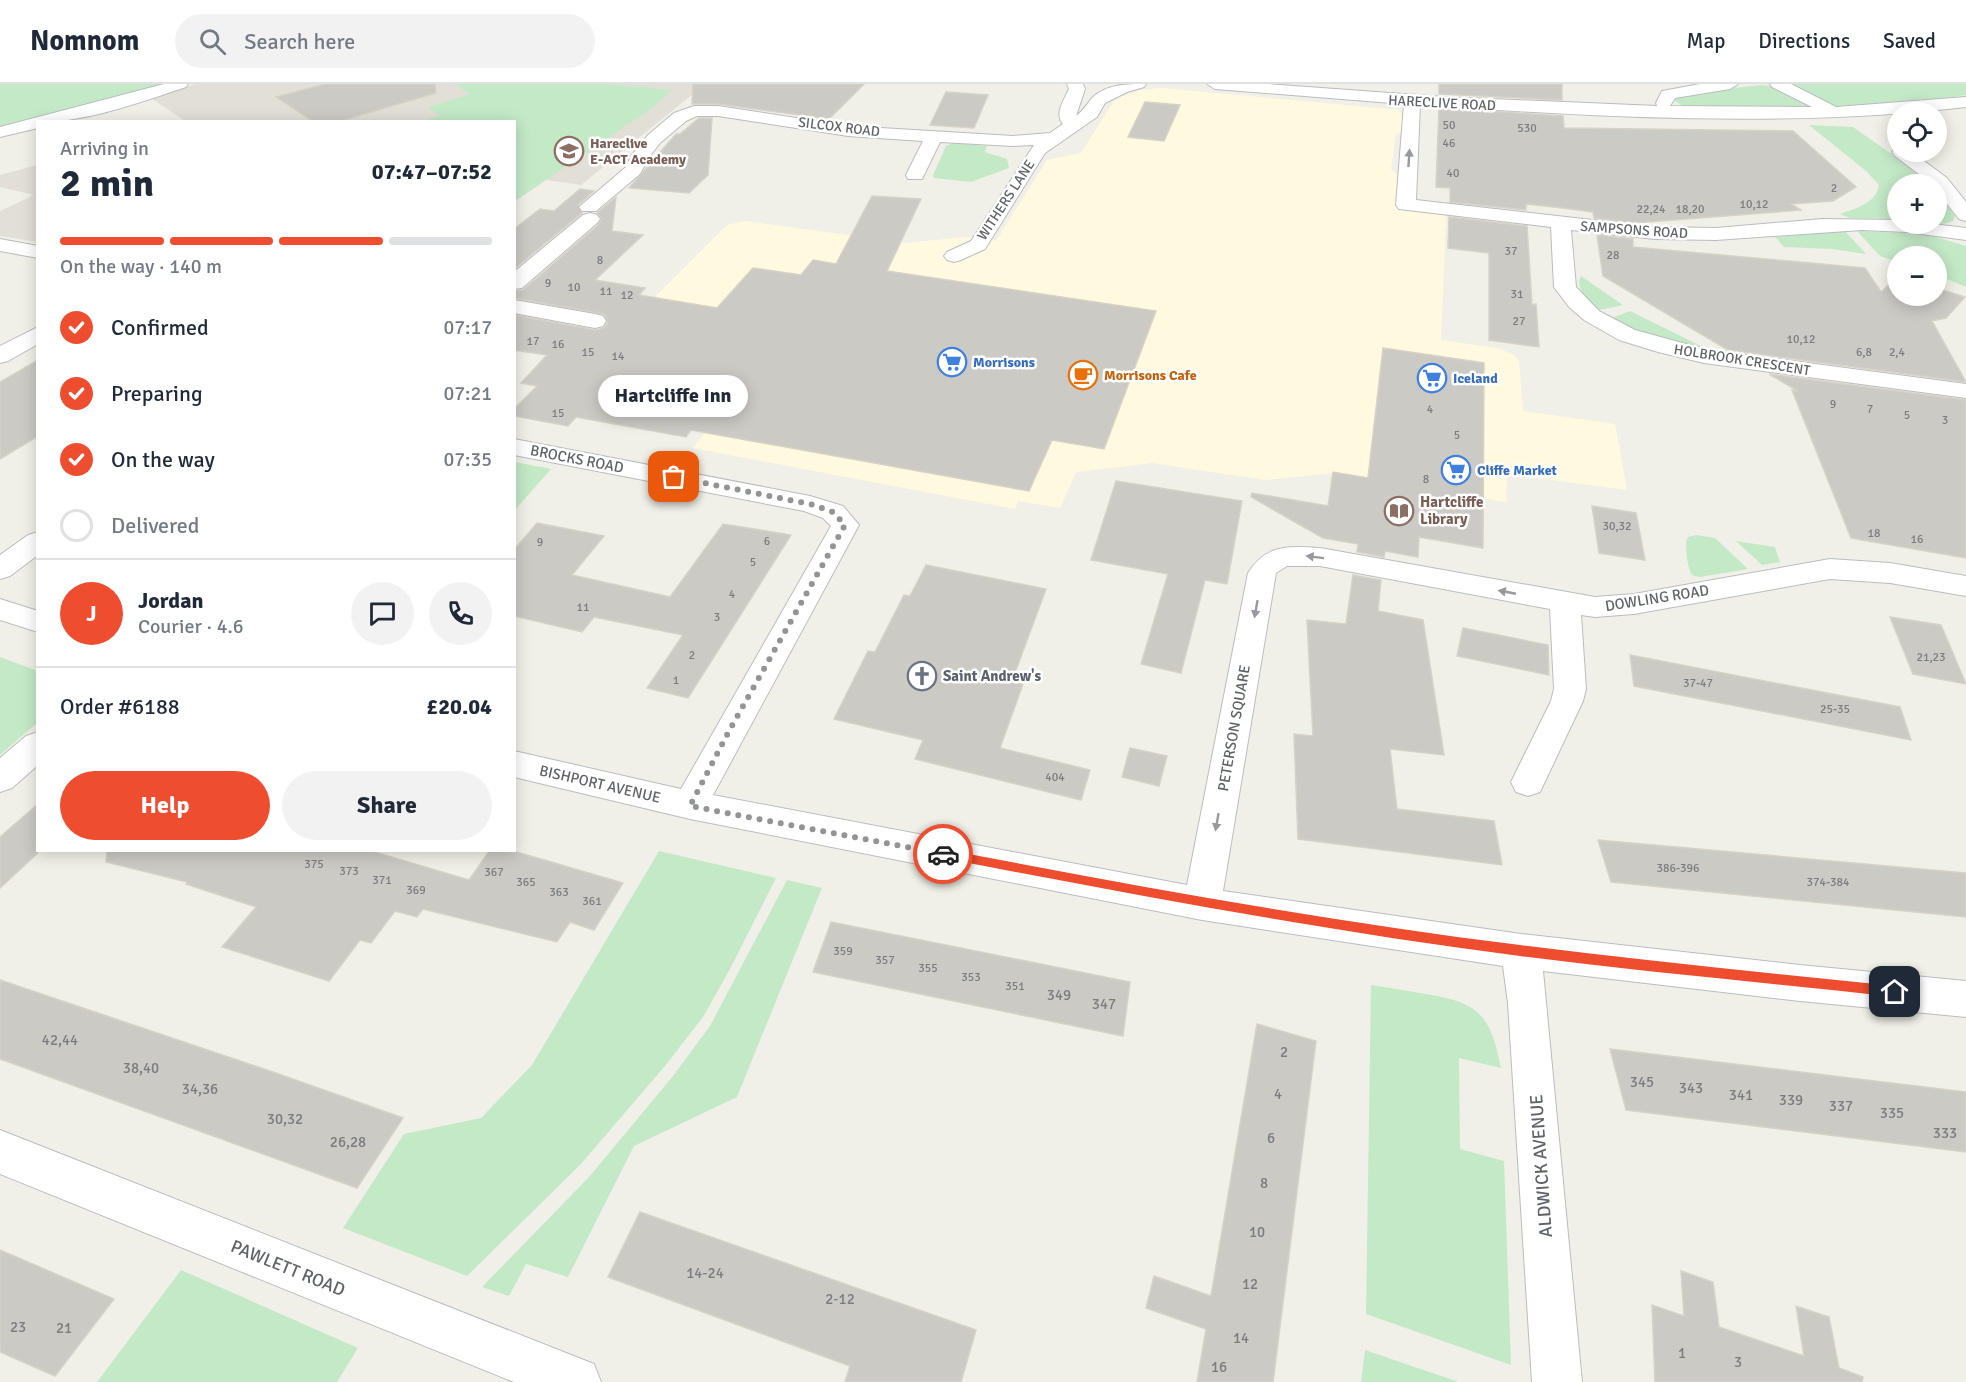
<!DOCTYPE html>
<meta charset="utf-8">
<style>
:root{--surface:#fff;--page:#f2f2f3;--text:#1f2937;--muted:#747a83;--line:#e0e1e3;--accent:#ee4d30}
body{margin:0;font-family:Signika,sans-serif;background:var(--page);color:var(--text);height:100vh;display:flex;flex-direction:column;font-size:22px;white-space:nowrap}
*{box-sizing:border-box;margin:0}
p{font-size:20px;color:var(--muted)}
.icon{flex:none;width:33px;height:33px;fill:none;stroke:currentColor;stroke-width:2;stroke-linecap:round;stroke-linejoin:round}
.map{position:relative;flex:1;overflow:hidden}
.drawer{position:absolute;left:36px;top:36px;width:480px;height:732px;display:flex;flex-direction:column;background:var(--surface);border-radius:0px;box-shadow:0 3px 15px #0003}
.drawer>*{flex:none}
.buttons{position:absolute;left:1887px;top:18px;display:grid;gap:12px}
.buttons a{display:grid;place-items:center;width:60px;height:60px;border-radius:50%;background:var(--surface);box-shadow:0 3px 15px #0003;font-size:30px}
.pin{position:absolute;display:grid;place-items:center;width:51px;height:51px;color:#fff;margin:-26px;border-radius:12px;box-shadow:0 3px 9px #0006}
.courier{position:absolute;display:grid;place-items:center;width:60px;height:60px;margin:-30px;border:4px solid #ee4d30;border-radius:50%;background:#fff;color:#222;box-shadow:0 2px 8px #0007}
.bubble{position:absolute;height:42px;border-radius:21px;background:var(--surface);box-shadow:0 3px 15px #0003;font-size:20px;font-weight:700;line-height:42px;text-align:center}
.head em{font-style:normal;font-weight:700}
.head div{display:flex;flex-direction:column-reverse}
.head{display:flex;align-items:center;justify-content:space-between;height:102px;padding:0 24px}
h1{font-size:39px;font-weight:700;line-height:45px}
.bar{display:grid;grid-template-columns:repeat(4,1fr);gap:9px 6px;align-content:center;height:72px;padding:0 24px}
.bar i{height:8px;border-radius:4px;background:var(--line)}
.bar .current{background:var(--accent)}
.bar p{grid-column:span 4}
.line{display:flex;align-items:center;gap:15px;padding:0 24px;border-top:2px solid var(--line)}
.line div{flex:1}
.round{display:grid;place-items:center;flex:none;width:63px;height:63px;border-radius:32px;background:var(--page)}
ol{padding:0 24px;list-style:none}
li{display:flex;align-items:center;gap:18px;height:66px}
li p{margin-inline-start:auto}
li .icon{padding:6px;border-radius:50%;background:var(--accent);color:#fff;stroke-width:4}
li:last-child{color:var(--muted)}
li i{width:33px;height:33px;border:3px solid var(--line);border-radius:50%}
.action{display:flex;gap:12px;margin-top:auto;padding:12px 24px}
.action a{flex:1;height:69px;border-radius:36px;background:var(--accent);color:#fff;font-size:24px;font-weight:700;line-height:69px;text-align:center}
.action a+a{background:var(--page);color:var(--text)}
header{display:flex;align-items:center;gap:36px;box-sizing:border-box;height:84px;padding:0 30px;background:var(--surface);border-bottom:2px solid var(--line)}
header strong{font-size:28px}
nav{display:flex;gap:33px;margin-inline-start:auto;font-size:21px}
.search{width:420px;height:54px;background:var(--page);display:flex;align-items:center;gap:15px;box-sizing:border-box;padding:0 21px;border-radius:33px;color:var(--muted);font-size:22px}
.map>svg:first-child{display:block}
</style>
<header>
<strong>Nomnom</strong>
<div class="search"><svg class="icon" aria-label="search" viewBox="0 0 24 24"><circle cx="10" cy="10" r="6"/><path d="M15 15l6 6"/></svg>Search here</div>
<nav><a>Map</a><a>Directions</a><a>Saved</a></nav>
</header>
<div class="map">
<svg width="1966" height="1298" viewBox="0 0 1966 1298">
<rect width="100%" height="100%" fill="#f1f0e8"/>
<!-- commercial -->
<path fill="#fffadf" d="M1162,4L1398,26L1404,32V47L1396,50L1391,85L1399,92L1397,124L1446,130L1441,256L1497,264L1513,270L1519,277L1523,327L1615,340L1627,406L1507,390L1506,418L1333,389L1265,396L1152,379L1076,388L1060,424L1018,417L1015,425L693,364L772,261L657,229L656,212L727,141L745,137L905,159L967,153L996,157L1047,76L1081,69L1114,17L1123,12L1141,6Z"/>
<!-- education -->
<path fill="#e1dfd6" d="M195,0H705L581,101L546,96L515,117L514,38L185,37L151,14Z
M37,81V158L0,152V127L34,111L0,103V91Z"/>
<!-- green -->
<path fill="#c4e9c7" d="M0,0H166L0,44Z
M455,0H607L672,6L652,24L515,117L514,38L422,37L440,32L428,23L470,10Z
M1786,0H1966V11L1912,20L1834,24Z
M1761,1L1780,3L1815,21L1812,24L1685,23L1671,15L1675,10Z
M1809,41L1853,43L1907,81L1929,100H1898L1897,135L1850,134L1840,130C1854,125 1877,119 1879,101L1866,87Z
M953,59L987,62L985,68L1007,75L1009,84L971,98L934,94L933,91L946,62Z
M1937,108L1955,132L1953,137C1947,140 1942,140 1935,140Z
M1845,147L1866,170L1832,165L1784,163L1775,153Z
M1857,147L1926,150L1966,162V203L1937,191L1936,172H1898L1897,178L1880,172Z
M1581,192L1623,221L1600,226C1590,218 1574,205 1581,192Z
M1630,227L1711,267L1652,253L1612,234Z
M515,378L551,385L515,426L514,378Z
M1696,451L1715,454L1748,485L1700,493C1696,492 1693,493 1691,489C1687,481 1684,459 1688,453Z
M1736,457L1775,463L1780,478L1762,481Z
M0,573L38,587L37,639L0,671Z
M659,767L776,794L730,885L703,933L665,982L580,1081L467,1192L343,1144L404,1050L481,1034L532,981Z
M787,796L822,804L737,1013L634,1062L568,1193L526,1180L509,1212L482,1203L589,1093L673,992L710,942Z
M1371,901C1391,904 1411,907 1431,911C1482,919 1491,935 1501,984L1459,974L1460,1065L1504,1077L1511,1281L1366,1230Z
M181,1186L358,1264L337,1298H97Z
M1365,1266L1459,1298H1361Z"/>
<!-- building -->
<path fill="#cccac5" stroke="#d6d2c5" stroke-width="1.5" d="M325,0H435L436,9L337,38H314L276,13Z
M693,0H864L829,35L718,20H692Z
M1439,0H1562V16L1439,10Z
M946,8L988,11L974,44L930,41Z
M1145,18L1180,21L1164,57L1128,53Z
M1439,24L1563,32L1564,44L1793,47L1856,103L1833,117L1791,120L1801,126L1635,139L1594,134L1593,128L1563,124L1526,120V126L1450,118V104L1436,103Z
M699,34H712L708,91L689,109L629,104L676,50H680Z
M580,105L594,107L578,121L582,129L514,185V145L540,125L554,127Z
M872,112L921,115L887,187L1156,227L1104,365L1052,356L1029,407L691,346L686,353L576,333L568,342L514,332V325L537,302L521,299L547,271L514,266V231L595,246L604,244L608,238L604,230L514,214V207L523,206L598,141L602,135L597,129L616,113L612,147L643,151L595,196L645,204L639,211L717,224L753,184L801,191L813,176L836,180Z
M1449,133L1527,142L1532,221L1536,220L1539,263L1489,256V169L1448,164Z
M1597,151L1633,155V163L1865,184L1881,208L1898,192V212H1936V204L1965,213L1946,234L1932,237L1966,298L1728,266L1603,192Z
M1383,264L1484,279L1483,464L1419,453L1418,473L1385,467L1384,473L1357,468L1358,460L1323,454L1251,413L1252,409L1328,422L1333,388L1368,394Z
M38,276V352L0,375V298Z
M1769,290L1966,316V474L1851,454L1792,306L1798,307Z
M1116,397L1242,417L1227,500L1205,496L1181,589L1141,580L1168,490L1091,476Z
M1592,422L1636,429L1645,476L1599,469Z
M537,439L604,452L572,491L670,513L723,440L791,451L688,614L647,604L683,551L594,533L582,548L514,532V466Z
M926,481L1046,505L1012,597L1023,600L1000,664L1090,686L1081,716L915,675L923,656L834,635L868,567L875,568L904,511L910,512Z
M1353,491L1381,496L1378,527L1423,536L1444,671L1390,665L1397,725L1494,737L1502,781L1298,755L1294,650L1313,652L1307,536L1346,540Z
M1890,533L1941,541L1966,600L1913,590Z
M1463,544L1548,561L1549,591L1457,572Z
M1630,571L1900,623L1911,656L1634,602Z
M1130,664L1167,672L1159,702L1122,693Z
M38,720V769L0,804V753Z
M1598,756L1966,789V833L1611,798Z
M107,766H368L469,796L490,766H510L623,799L594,846L570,838L557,858L423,825L417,833L395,827L371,859L360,856L329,897L222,863L256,823L186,800L187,798L106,778Z
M831,838L1130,898L1123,952L813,888Z
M0,896L273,988L403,1034L357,1104L0,975Z
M1257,940L1316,957L1273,1298H1197L1206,1245L1146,1224L1154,1192L1211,1212Z
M1610,965L1966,1008V1068L1626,1026Z
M640,1128L976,1246L961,1298H845L850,1282L608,1193Z
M0,1166L114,1215L55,1292L0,1268Z
M1681,1187L1713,1198L1719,1243L1804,1272L1796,1222L1829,1233L1839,1284L1863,1293L1862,1298H1655L1652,1221L1684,1232Z"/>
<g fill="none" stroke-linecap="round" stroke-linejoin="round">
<!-- minor casing -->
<g stroke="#babcc1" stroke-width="2">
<path id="minor" d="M164,0H188L186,3C138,19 87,38 38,38V44L0,53V43Z
M1067,0H1083L1085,5L1076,32C1084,26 1086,21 1092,14C1106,0 1127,0 1146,0L1144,3L1127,8L1105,19L1097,33L1045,69L985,165L961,176L954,178L947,176L944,172L947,168L971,157L1034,61L1013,62L940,58L924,91L922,95H908L906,91L923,57L848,52L718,32H697L686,37L660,59L649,73L640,90L596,127H582L579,123L626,83L631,72L648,51L674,29L694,22H718L848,42L1013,52L1050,49L1063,40C1054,30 1064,16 1069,5Z
M1207,0H1267L1445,13L1657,22L1656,19L1662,7L1700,0H1738L1730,5L1675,14L1670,22L1812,23L1772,3L1770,0H1791L1836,23L1966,13V23C1790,44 1599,33 1420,21L1416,116L1655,143L1716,144L1822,135L1898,136V140H1933L1966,144V156L1907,148L1862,146L1716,156L1655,155L1571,146L1576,203L1599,227L1635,246L1704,265L1966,300V314L1704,279L1658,268L1619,256L1584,236L1569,223L1554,203L1551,143L1399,125L1396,121L1404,20L1215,5Z
M1895,64H1898V68H1912L1947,94L1966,118V137L1959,135L1936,106V100H1932L1895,72L1892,68Z
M590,129L597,131L600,135L597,139L522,204L514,205V188L583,131Z
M0,155L38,162V174L0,167Z
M514,216L595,230L603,232L606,237L603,242L595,244L514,229Z
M38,243V260L8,277L0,279V262Z
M514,355L810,412L843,422L859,441L713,711L1187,801L1248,489C1266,460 1289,462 1320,464L1595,513L1634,510L1830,475L1890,479L1966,492V512L1890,499L1830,495L1634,530L1595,533L1581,531L1586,605L1583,617L1540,708L1528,712L1516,708L1511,698L1551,617L1554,605L1550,525L1320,482H1287L1276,489L1223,807L1521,850L1800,881L1966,897V933L1800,917L1543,887L1582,1298H1532L1508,919L1503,882L1202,836L690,735L514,693V667L681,705L831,442L823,434L804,427L514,371Z
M38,448V471L10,492L0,495V471L28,451Z
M0,515L38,527V548L0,536Z
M38,648V681L12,704L0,708V674L26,652Z
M0,1046L594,1280L601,1298H514L0,1090Z"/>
</g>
<!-- minor -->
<use href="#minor" fill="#fff" fill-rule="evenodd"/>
</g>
<!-- one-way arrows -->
<defs><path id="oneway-solid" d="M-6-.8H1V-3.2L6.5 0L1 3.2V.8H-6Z" transform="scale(1.5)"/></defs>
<g fill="#97999d">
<use href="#oneway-solid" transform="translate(1409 74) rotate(-86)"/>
<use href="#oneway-solid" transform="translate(1315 473) rotate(-173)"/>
<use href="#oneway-solid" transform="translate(1507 508) rotate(-169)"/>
<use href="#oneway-solid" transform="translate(1256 525) rotate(100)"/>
<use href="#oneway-solid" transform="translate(1217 738) rotate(100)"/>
</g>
<!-- route -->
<path fill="#ee4d30" d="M943,765C1135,802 1327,837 1520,861C1645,877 1770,889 1895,902L1901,908L1895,913C1770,899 1645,888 1520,872C1327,847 1135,811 943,774L938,770Z"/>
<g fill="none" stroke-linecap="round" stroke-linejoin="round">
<!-- done -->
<path stroke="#929495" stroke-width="6" stroke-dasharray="0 10.8" d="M674,393L810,420L833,428L845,441L729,647L690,722L943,770"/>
</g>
<!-- icons -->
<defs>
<g id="school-ring" transform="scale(1.5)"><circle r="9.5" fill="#fff" stroke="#8d6e63" stroke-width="1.5"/><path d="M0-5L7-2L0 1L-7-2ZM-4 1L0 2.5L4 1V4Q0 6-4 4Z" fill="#8d6e63"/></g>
<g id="supermarket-ring" transform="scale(1.5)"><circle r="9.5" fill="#fff" stroke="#3f7fe0" stroke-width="1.5"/><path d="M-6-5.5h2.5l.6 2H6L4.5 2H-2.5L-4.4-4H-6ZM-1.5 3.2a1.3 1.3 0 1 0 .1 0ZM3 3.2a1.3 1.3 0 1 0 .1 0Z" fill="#3f7fe0"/></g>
<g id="cafe-ring" transform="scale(1.5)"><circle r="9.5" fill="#fff" stroke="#e8710a" stroke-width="1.5"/><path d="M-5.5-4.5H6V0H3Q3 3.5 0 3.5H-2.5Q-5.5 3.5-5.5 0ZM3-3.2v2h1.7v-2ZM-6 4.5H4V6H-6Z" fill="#e8710a"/></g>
<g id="library-ring" transform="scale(1.5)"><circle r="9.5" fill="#fff" stroke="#8d6e63" stroke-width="1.5"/><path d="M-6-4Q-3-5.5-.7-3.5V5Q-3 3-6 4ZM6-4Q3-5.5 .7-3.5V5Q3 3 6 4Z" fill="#8d6e63"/></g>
<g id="church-ring" transform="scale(1.5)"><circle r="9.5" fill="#fff" stroke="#6b7280" stroke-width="1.5"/><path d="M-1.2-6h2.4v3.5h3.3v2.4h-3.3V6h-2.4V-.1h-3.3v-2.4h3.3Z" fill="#6b7280"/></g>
</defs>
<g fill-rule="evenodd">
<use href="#school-ring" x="569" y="67"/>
<use href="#supermarket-ring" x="952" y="278"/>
<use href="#cafe-ring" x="1083" y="291"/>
<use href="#supermarket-ring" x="1432" y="294"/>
<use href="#supermarket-ring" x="1456" y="386"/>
<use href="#library-ring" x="1399" y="427"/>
<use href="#church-ring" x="922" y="592"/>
</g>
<g text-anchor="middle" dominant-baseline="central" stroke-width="5" stroke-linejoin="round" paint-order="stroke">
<!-- number labels -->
<g font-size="12" fill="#7a7c7f">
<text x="1449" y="41">50</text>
<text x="1527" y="44">530</text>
<text x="1449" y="59">46</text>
<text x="1453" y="89">40</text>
<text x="1834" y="104">2</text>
<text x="1754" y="120">10,12</text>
<text x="1651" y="125">22,24</text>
<text x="1690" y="125">18,20</text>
<text x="1511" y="167">37</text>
<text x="1613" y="171">28</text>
<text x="600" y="176">8</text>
<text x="548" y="199">9</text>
<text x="574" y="203">10</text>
<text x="606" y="207">11</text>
<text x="1517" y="210">31</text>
<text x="627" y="211">12</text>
<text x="1519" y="237">27</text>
<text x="1801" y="255">10,12</text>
<text x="533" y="257">17</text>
<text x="558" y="260">16</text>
<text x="588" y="268">15</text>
<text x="1864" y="268">6,8</text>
<text x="1897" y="268">2,4</text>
<text x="618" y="272">14</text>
<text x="1833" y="320">9</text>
<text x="1430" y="325">4</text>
<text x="1870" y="325">7</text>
<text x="558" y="329">15</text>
<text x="1907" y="331">5</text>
<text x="1945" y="336">3</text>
<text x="1457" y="351">5</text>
<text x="1426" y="395">8</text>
<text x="1617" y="442">30,32</text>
<text x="1874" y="449">18</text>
<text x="1917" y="455">16</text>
<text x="767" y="457">6</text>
<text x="540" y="458">9</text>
<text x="753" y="478">5</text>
<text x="732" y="510">4</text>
<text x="583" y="523">11</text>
<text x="717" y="533">3</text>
<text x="692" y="571">2</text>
<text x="1931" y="573">21,23</text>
<text x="676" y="596">1</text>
<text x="1698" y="599">37-47</text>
<text x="1835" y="625">25-35</text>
<text x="1055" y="693">404</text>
<text x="314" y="780">375</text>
<text x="1678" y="784">386-396</text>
<text x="349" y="787">373</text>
<text x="494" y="788">367</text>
<text x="382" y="796">371</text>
<text x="526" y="798">365</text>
<text x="1828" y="798">374-384</text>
<text x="416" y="806">369</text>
<text x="559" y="808">363</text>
<text x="592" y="817">361</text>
<text x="843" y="867">359</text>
<text x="885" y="876">357</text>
<text x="928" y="884">355</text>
<text x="971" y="893">353</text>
<text x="1015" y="902">351</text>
</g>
<!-- far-street labels -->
<g font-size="14" fill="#5f6268" stroke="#fff">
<text transform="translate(1442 19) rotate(3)">HARECLIVE ROAD</text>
<text transform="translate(839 43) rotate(7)">SILCOX ROAD</text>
<text transform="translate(1006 116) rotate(-57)">WITHERS LANE</text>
<text transform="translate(1634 146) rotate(4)">SAMPSONS ROAD</text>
<text transform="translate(1742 276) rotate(9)">HOLBROOK CRESCENT</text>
</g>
<!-- far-education labels -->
<g font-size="14" font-weight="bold" fill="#785e54" stroke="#fff" text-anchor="start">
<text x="590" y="59">Hareclive<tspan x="590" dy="16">E-ACT Academy</tspan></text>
</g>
<!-- far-shop labels -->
<g font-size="14" font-weight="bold" fill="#366cbe" stroke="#fff" text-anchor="start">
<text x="973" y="278">Morrisons</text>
<text x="1453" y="294">Iceland</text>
<text x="1477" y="386">Cliffe Market</text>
</g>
<!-- far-food labels -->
<g font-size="14" font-weight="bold" fill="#c56008" stroke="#fff" text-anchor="start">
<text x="1104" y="291">Morrisons Cafe</text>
</g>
<!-- street labels -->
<g font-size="15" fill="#5f6268" stroke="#fff">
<text transform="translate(577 375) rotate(11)">BROCKS ROAD</text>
<text transform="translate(1657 514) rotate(-9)">DOWLING ROAD</text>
<text transform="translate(1234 644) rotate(-80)">PETERSON SQUARE</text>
<text transform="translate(600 700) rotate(13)">BISHPORT AVENUE</text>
</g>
<!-- education labels -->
<g font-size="15" font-weight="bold" fill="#785e54" stroke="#fff" text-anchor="start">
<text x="1420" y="418">Hartcliffe<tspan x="1420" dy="17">Library</tspan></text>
</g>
<!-- worship labels -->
<g font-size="15" font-weight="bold" fill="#5b616d" stroke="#fff" text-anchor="start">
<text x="943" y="592">Saint Andrew's</text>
</g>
<!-- near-number labels -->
<g font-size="15" fill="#7a7c7f">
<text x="1059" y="911">349</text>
<text x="1104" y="920">347</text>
<text x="60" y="956">42,44</text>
<text x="1284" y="968">2</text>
<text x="141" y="984">38,40</text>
<text x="1642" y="998">345</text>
<text x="1691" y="1004">343</text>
<text x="200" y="1005">34,36</text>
<text x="1278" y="1010">4</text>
<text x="1741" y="1011">341</text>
<text x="1791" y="1016">339</text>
<text x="1841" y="1022">337</text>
<text x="1892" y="1029">335</text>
<text x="285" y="1035">30,32</text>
<text x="1945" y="1049">333</text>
<text x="1271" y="1054">6</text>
<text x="348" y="1058">26,28</text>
<text x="1264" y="1099">8</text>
<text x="1257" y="1148">10</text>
<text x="705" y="1189">14-24</text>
<text x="1250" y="1200">12</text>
<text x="840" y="1215">2-12</text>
<text x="18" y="1243">23</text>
<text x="64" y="1244">21</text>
<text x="1241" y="1254">14</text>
<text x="1682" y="1269">1</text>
<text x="1738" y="1278">3</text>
<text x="1219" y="1283">16</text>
</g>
<!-- near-street labels -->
<g font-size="18" fill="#5f6268" stroke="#fff">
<text transform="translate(1541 1082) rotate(-94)">ALDWICK AVENUE</text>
<text transform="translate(288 1184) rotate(22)">PAWLETT ROAD</text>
</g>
</g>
</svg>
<div class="buttons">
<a><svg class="icon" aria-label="locate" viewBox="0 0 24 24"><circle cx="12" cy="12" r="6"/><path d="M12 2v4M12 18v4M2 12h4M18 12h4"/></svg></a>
<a>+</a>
<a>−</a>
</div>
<div class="pin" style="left:674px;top:393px;background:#ea580c"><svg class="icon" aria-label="bag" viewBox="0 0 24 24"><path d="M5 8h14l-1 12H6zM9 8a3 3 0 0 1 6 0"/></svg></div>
<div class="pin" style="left:1895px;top:908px;background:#1f2937"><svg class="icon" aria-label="home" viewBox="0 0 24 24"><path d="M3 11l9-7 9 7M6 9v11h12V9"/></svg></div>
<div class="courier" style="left:943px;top:770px"><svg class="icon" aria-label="car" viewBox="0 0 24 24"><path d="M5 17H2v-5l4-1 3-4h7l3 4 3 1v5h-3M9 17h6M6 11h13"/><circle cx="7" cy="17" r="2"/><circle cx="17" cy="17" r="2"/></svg></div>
<div class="bubble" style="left:598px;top:291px;width:150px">Hartcliffe Inn</div>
<section class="drawer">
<div class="head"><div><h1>2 min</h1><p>Arriving in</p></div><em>07:47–07:52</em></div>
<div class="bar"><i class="current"></i><i class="current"></i><i class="current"></i><i></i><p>On the way · 140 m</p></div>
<ol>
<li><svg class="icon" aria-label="check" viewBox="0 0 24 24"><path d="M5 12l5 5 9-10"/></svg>Confirmed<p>07:17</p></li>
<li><svg class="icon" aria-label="check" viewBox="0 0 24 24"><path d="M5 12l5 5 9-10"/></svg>Preparing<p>07:21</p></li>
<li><svg class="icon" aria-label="check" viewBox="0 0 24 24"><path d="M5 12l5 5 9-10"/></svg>On the way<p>07:35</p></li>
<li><i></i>Delivered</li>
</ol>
<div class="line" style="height:108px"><b class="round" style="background:var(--accent);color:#fff">J</b><div><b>Jordan</b><p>Courier · 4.6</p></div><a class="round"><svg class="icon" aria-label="chat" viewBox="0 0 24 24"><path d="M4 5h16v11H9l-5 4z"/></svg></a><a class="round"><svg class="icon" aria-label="phone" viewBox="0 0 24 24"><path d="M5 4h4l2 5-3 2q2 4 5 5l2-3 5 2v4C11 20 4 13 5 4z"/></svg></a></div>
<div class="line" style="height:78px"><div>Order #6188</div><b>£20.04</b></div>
<div class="action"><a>Help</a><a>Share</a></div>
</section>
</div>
